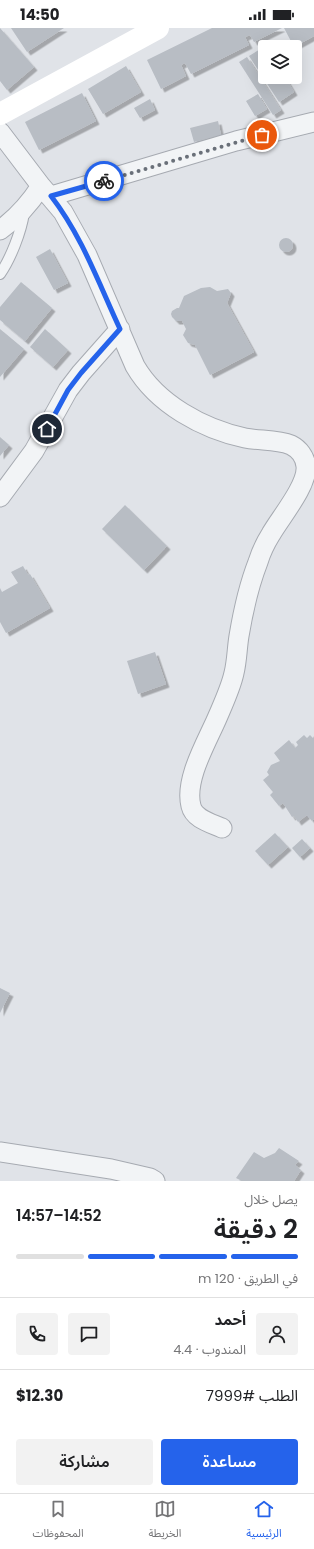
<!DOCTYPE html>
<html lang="ar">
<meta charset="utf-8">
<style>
:root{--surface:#fff;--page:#f2f2f2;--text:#202124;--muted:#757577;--line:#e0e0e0;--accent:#2563eb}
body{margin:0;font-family:Poppins,"Noto Sans Arabic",sans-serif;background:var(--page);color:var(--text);direction:rtl;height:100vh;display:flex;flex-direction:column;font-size:15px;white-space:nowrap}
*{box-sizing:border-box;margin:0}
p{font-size:13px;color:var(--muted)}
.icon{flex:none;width:22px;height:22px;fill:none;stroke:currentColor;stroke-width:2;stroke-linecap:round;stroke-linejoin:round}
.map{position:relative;height:1153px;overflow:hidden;direction:ltr}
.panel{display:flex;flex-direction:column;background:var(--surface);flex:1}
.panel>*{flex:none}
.buttons{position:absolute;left:258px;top:12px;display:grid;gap:8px}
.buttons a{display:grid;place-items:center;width:44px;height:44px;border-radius:4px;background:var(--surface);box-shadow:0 4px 16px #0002;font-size:20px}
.pin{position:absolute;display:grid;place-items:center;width:34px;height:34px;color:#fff;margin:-17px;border:2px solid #fff;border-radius:50%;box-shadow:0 1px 4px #0007}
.courier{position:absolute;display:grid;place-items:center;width:40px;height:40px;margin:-20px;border:3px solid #2563eb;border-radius:50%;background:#fff;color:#222;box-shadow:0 1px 5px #0007}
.summary em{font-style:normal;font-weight:600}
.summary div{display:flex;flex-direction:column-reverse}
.summary{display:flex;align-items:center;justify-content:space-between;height:68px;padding:0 16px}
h1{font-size:26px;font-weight:600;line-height:30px}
.bar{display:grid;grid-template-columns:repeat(4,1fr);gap:6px 4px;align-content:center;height:48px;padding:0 16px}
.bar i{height:5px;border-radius:3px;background:var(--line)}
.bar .on{background:var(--accent)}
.bar p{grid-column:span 4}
.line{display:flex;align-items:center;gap:10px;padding:0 16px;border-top:1px solid var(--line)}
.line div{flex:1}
.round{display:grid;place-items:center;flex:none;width:42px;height:42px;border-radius:4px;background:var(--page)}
.primary-button{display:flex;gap:8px;margin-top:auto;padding:8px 16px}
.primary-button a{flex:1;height:46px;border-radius:4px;background:var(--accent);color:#fff;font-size:16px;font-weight:600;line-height:46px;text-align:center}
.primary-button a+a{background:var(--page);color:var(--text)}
.status{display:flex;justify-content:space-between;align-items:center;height:28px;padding:0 20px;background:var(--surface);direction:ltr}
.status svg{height:11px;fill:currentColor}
.tabs{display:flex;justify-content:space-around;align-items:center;height:56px;border-top:1px solid var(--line);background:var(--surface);font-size:11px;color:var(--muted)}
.tabs a{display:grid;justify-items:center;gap:2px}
.tabs .on{color:var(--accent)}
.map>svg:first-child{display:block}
</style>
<div class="status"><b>14:50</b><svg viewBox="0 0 49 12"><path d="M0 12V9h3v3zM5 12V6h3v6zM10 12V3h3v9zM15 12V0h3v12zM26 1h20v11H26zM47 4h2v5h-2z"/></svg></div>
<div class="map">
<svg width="314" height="1153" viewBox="0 0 314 1153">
<defs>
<filter id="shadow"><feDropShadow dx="3.5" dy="3.5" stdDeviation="0" flood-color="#0004"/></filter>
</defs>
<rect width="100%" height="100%" fill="#e0e3e8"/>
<!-- building -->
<path fill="#b8bdc4" filter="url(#shadow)" d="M0,0L34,39L7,62L0,53Z
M11,0H64L27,24Z
M212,0H282L254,14L250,7L245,9L249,17L191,46L185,35L181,37L186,48L161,61L147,32Z
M284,0H314V8L294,19Z
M265,18V49H285L294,64L279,74L249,28Z
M247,29L281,82L273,87L239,34Z
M126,38L141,64L103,86L88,61Z
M82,65L96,93L39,122L25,94Z
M258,66L267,81L255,88L246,73Z
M150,71L155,82L140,90L134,80Z
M218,93L221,107L194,114L190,100Z
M279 217a7 7 0 1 1 14 0a7 7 0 1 1-14 0Z
M50,221L68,255L54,262L36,229Z
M21,254L52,280L25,313L0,292V279Z
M210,259L217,263L228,261L231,265L227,275L254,324L210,347L195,317L188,315L183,307L186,301L182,293H176L172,289L171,286L172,283L177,280H179L184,268L201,260Z
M0,301L24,321L0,349Z
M45,301L68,322L53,339L30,319Z
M0,409L9,417L0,428Z
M125,477L167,518L144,542L102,501Z
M23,538L28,547L30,546L50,580L6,605L0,594V560L2,564L18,555L11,544Z
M155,624L166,656L138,666L127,633Z
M304,707L307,710L310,707L313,710L314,708V791L312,793L307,787L298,794L294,788L292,789L283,775L279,778L270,767L273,764L263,752L269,747L267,744L271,737L280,733L274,725L289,712L295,720L298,717L296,714Z
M275,805L288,819L268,837L255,823Z
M302,811L310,820L300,829L292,820Z
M0,960L10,965L0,985Z
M279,1120L299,1133L295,1137L301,1142L294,1153H242L236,1150L254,1124L264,1130L275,1125Z"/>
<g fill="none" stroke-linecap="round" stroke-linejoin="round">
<!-- lane casing -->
<g stroke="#a6aab1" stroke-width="12">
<path id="lane" d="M0,246C11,230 21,204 24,185"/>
</g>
<!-- street casing -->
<g stroke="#a6aab1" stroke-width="21">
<path id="street" d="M0,104L41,158C30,175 17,190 0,202
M41,158L63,184L87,227L135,338C157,376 203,401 245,410C260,413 277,411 291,417C299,421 305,429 306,438C308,457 280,490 271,506C266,514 261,524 258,534C249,557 243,584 239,608C237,620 237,633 234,645C231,659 224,674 218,688C208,712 184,751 191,778C194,791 211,795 222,800
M51,168L236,113L314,94
M0,469L34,423L68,362L81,345L120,301
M0,1124L111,1141L150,1150L155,1153"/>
</g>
<!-- lane -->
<use href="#lane" stroke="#f2f4f6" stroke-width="10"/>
<!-- street -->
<use href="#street" stroke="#f2f4f6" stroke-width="19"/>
<!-- secondary -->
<path stroke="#fff" stroke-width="22" d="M0,86L158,0"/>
</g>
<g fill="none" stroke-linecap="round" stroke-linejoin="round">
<!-- done -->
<path stroke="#6a7079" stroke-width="4" stroke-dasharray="0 7.2" d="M104,153L262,107"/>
<!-- route -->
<path stroke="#2563eb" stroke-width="5" d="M47,401L68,362L81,345L120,301C99,256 82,208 51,168L104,153"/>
</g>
</svg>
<div class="buttons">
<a><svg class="icon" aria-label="layers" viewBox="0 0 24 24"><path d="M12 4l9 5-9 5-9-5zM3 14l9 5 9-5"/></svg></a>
</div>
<div class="pin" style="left:262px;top:107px;background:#ea580c"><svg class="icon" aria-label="bag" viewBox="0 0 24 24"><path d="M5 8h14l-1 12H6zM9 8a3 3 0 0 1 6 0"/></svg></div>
<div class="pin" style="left:47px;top:401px;background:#1f2937"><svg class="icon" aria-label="home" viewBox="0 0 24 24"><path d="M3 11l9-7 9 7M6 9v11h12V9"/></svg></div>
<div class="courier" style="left:104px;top:153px"><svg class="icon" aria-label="bike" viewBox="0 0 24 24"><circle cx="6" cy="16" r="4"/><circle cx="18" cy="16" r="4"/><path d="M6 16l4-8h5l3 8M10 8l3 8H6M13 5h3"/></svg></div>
</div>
<section class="panel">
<div class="summary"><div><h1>2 دقيقة</h1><p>يصل خلال</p></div><em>14:52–14:57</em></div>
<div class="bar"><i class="on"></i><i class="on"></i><i class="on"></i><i></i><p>في الطريق · 120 m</p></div>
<div class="line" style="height:72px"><a class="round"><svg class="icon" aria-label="person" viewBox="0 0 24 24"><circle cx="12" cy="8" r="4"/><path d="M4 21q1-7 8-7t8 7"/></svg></a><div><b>أحمد</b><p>المندوب · 4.4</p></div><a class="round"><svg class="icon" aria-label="chat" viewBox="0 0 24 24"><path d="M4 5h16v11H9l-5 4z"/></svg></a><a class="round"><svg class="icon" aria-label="phone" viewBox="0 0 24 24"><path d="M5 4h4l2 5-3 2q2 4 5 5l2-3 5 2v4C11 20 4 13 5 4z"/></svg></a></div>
<div class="line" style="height:52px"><div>الطلب #7999</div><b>$12.30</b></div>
<div class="primary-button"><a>مساعدة</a><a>مشاركة</a></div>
</section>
<nav class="tabs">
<a class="on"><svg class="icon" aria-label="home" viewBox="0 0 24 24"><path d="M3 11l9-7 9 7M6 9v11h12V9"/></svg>الرئيسية</a>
<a><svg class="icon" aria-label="map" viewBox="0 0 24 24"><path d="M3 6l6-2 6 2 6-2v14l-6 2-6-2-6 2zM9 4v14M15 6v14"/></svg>الخريطة</a>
<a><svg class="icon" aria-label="saved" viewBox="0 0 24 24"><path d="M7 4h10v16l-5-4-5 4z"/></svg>المحفوظات</a>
</nav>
